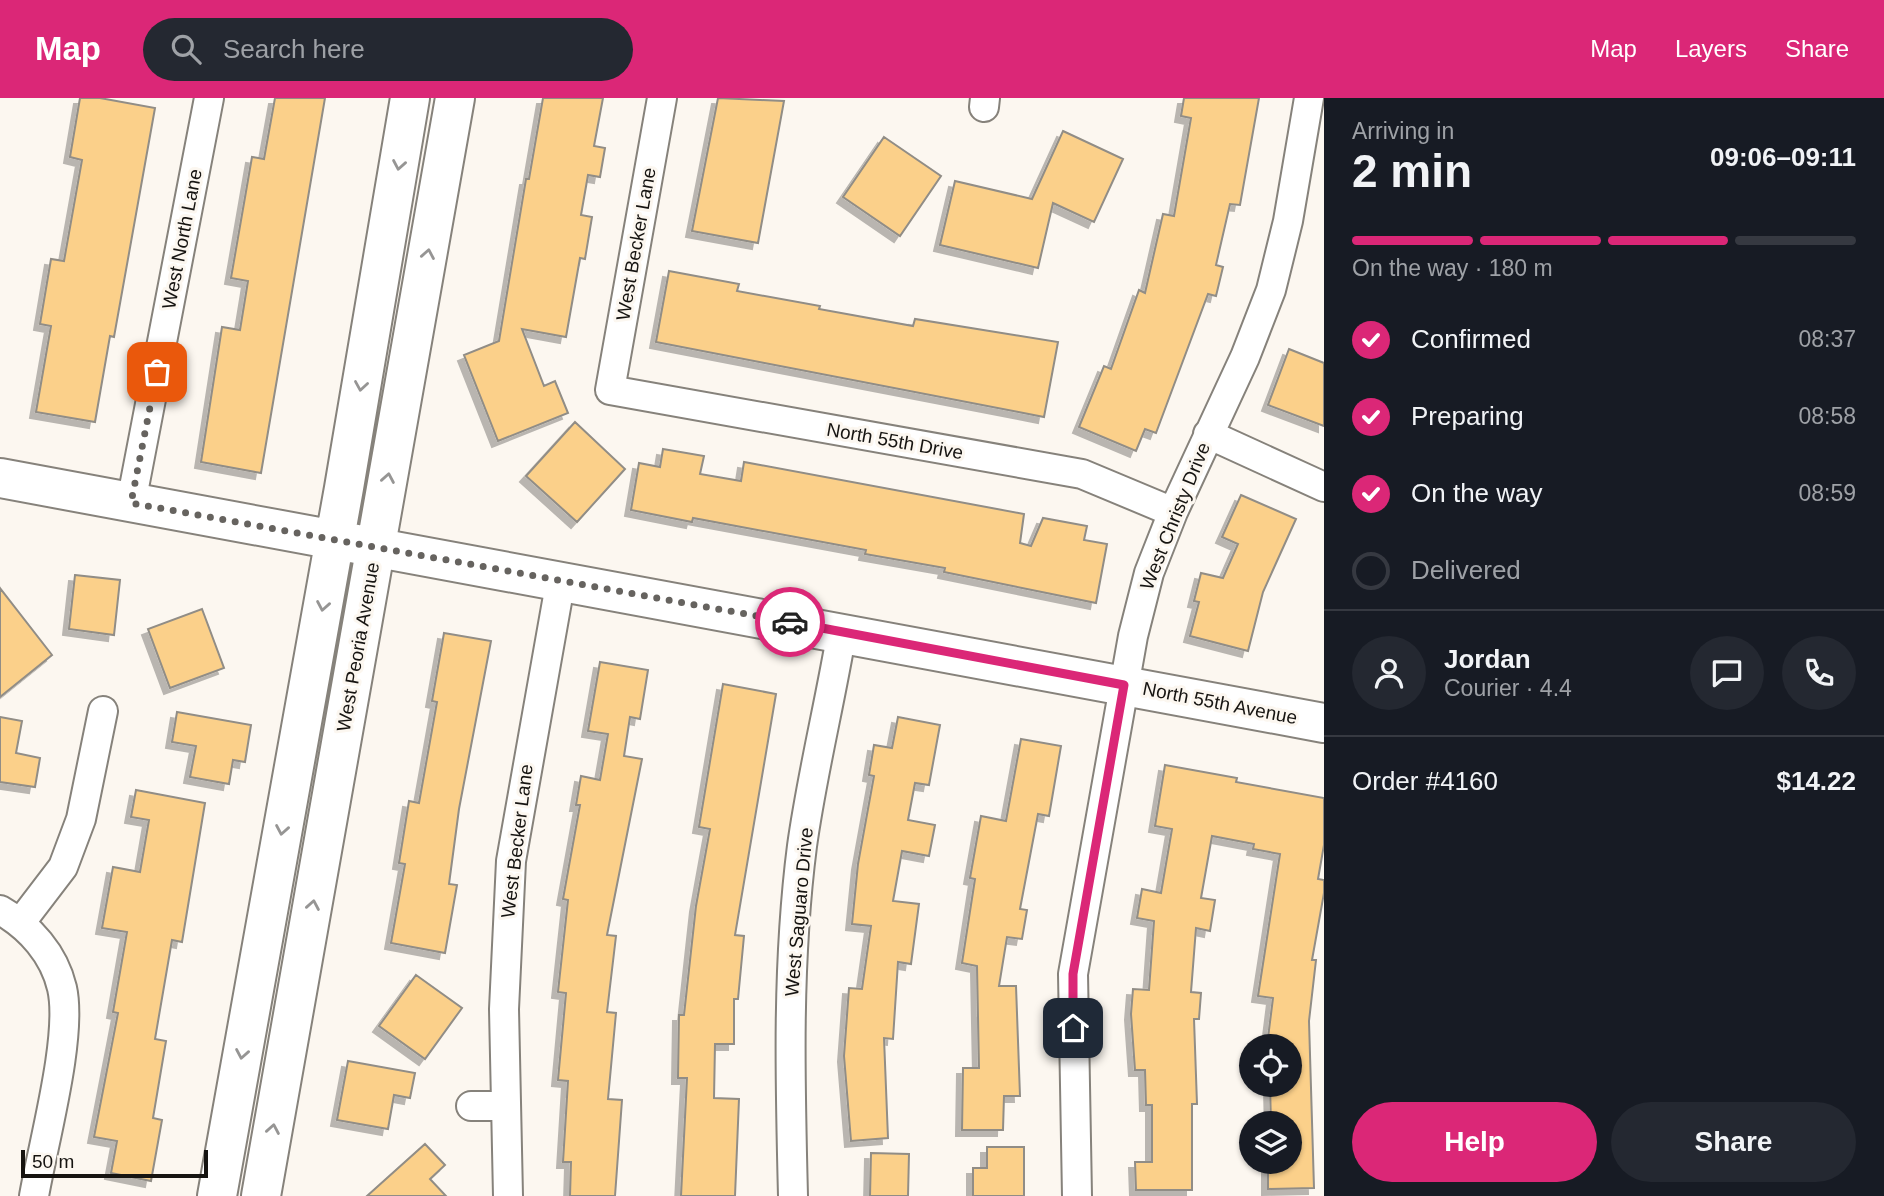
<!DOCTYPE html>
<meta charset="utf-8">
<style>
:root{--surface:#171b24;--page:#242831;--text:#f1f3f6;--muted:#9ea1a6;--line:#363941;--accent:#db2777}
body{margin:0;font-family:Arial,sans-serif;background:var(--page);color:var(--text);height:100vh;display:flex;flex-direction:column;font-size:26px;white-space:nowrap}
*{box-sizing:border-box;margin:0}
p{font-size:23px;color:var(--muted)}
.icon{flex:none;width:38px;height:38px;fill:none;stroke:currentColor;stroke-width:2;stroke-linecap:round;stroke-linejoin:round}
.map{position:relative;flex:1;overflow:hidden}
.sheet{display:flex;flex-direction:column;background:var(--surface);width:560px}
.sheet>*{flex:none}
.fabs{position:absolute;left:1239px;top:936px;display:grid;gap:14px}
.fabs a{display:grid;place-items:center;width:63px;height:63px;border-radius:50%;background:var(--surface);box-shadow:0 2px 5px #0004;font-size:35px}
.scale{position:absolute;left:21px;bottom:18px;width:187px;box-sizing:border-box;padding-left:7px;border:4px solid #161411;border-top:0;font-size:19px;line-height:24px;white-space:nowrap;color:#161411;-webkit-text-stroke:5px #fcf7f0;paint-order:stroke}
.pin{position:absolute;display:grid;place-items:center;width:60px;height:60px;color:#fff;margin:-30px;border-radius:14px;box-shadow:0 4px 10px #0006}
.courier{position:absolute;display:grid;place-items:center;width:70px;height:70px;margin:-35px;border:5px solid #db2777;border-radius:50%;background:#fff;color:#222;box-shadow:0 2px 9px #0007}
.headline em{font-style:normal;font-weight:600}
.headline div{display:flex;flex-direction:column-reverse}
.headline{display:flex;align-items:center;justify-content:space-between;height:119px;padding:0 28px}
h1{font-size:46px;font-weight:600;line-height:52px}
.bar{display:grid;grid-template-columns:repeat(4,1fr);gap:10px 7px;align-content:center;height:84px;padding:0 28px}
.bar i{height:9px;border-radius:5px;background:var(--line)}
.bar .selected{background:var(--accent)}
.bar p{grid-column:span 4}
.line{display:flex;align-items:center;gap:18px;padding:0 28px;border-top:2px solid var(--line)}
.line div{flex:1}
.round{display:grid;place-items:center;flex:none;width:74px;height:74px;border-radius:37px;background:var(--page)}
ol{padding:0 28px;list-style:none}
li{display:flex;align-items:center;gap:21px;height:77px}
li p{margin-inline-start:auto}
li .icon{padding:7px;border-radius:50%;background:var(--accent);color:#fff;stroke-width:4}
li:last-child{color:var(--muted)}
li i{width:38px;height:38px;border:4px solid var(--line);border-radius:50%}
.cta{display:flex;gap:14px;margin-top:auto;padding:14px 28px}
.cta a{flex:1;height:80px;border-radius:42px;background:var(--accent);color:#fff;font-size:28px;font-weight:600;line-height:80px;text-align:center}
.cta a+a{background:var(--page);color:var(--text)}
header{display:flex;align-items:center;gap:42px;box-sizing:border-box;height:98px;padding:0 35px;background:var(--accent);color:#fff}
header strong{font-size:33px}
nav{display:flex;gap:38px;margin-inline-start:auto;font-size:24px}
.search{width:490px;height:63px;background:var(--page);display:flex;align-items:center;gap:18px;box-sizing:border-box;padding:0 24px;border-radius:38px;color:var(--muted);font-size:26px}
main{display:flex;flex:1;min-height:0}
.map>svg:first-child{display:block}
</style>
<header>
<strong>Map</strong>
<div class="search"><svg class="icon" aria-label="search" viewBox="0 0 24 24"><circle cx="10" cy="10" r="6"/><path d="M15 15l6 6"/></svg>Search here</div>
<nav><a>Map</a><a>Layers</a><a>Share</a></nav>
</header>
<main>
<div class="map">
<svg width="1324" height="1098" viewBox="0 0 1324 1098">
<defs>
<filter id="shadow"><feDropShadow dx="-6" dy="6" stdDeviation="0" flood-color="#0004"/></filter>
</defs>
<rect width="100%" height="100%" fill="#fcf7f0"/>
<!-- building -->
<path fill="#fbd08a" stroke="#918d86" stroke-width="2" filter="url(#shadow)" d="M80,0H100L155,10L114,239L110,238L95,324L36,314L51,228L40,226L51,161L64,163L82,62L70,59Z
M275,0H325L261,375L201,364L222,229L240,232L248,183L231,180L252,59L264,61Z
M543,0H603L594,48L605,50L600,79L588,77L581,117L592,119L585,161L580,160L566,239L522,231L544,288L555,283L568,315L498,343L464,257L499,243L526,81H529Z
M718,0L784,3L758,145L692,133Z
M1184,0H1259L1240,107L1230,106L1216,167L1223,169L1216,198L1208,196L1156,335L1145,331L1136,353L1079,329L1104,268L1111,271L1139,192L1145,195L1163,116L1174,118L1191,20L1181,18Z
M1063,33L1123,61L1094,124L1053,105L1038,170L940,147L955,83L1032,101Z
M884,39L941,78L900,138L843,99Z
M669,173L739,186L737,193L820,208L819,211L913,228L915,221L1058,244L1044,319L656,244Z
M1289,251L1324,265V328L1268,307Z
M575,324L625,371L577,424L526,378Z
M663,351L704,358L700,376L741,383L744,364L1024,416L1020,445L1031,448L1043,420L1087,428L1084,442L1107,446L1096,505L944,474L945,470L865,456L866,452L693,420L692,424L631,412L639,365L660,369Z
M1241,397L1296,421L1263,494L1248,553L1190,538L1199,504L1194,503L1201,475L1223,480L1238,446L1222,439Z
M75,477L120,482L114,537L69,531Z
M0,490L52,557L0,599Z
M202,511L224,570L170,590L148,531Z
M444,535L491,543L459,711L449,786L457,787L445,855L391,845L405,766L399,765L409,703L419,705L437,604L432,603Z
M600,564L648,572L640,621L630,619L624,658L642,661L607,837L616,838L607,914L616,915L608,1001L622,1002L615,1098H570L571,1064H563L568,983L558,982L566,895L558,894L568,802L563,801L580,707H576L581,678L600,682L608,636L588,633Z
M723,586L776,596L735,837L744,838L738,901H734V946H715L714,1000L739,1001L735,1098H681L687,980H678L679,917H684L696,808L710,731L699,729Z
M177,614L251,627L245,664L233,662L229,686L190,679L196,648L172,644Z
M0,619L22,623L16,655L40,660L35,689L0,684Z
M898,619L940,627L929,687L915,685L908,722L935,727L929,758L902,753L893,803L919,806L911,866L898,864L893,941L884,940L888,1040L851,1043L844,958L849,890L862,891L871,828L852,826L858,766L874,678L869,677L874,647L892,650Z
M1021,641L1061,648L1049,718L1038,716L1020,811L1027,812L1022,841L1007,839L999,888H1016L1020,998H1004L1003,1032H962L963,970H979L977,868L962,865L975,781L970,780L981,718L1006,723Z
M1165,667L1237,680L1236,684L1324,700V747L1318,781L1324,782V795L1312,862H1316L1309,923L1314,1090L1268,1091V1064H1290V1026H1271L1270,987H1290V948H1267L1273,900L1258,898L1280,756L1253,751L1254,746L1212,738L1201,800L1215,802L1210,833L1196,830L1191,894L1201,895L1199,921H1194L1197,1006H1192V1092H1136L1135,1064H1152V1007H1146L1145,972H1135L1131,916L1133,891L1149,892L1154,823L1137,820L1142,791L1161,795L1172,731L1155,728Z
M136,692L205,705L182,844L172,842L155,941L166,943L153,1020L162,1022L151,1083L111,1075L117,1043L94,1039L118,915L113,914L127,834L102,830L113,769L140,774L149,722L131,719Z
M416,877L462,910L425,961L379,928Z
M348,963L415,975L410,1000L394,997L388,1031L337,1022Z
M425,1046L445,1067L430,1081L446,1098H367Z
M987,1049H1024V1098H973V1070H987Z
M871,1055L909,1056L908,1098H870Z"/>
<g fill="none" stroke-linecap="round" stroke-linejoin="round">
<!-- street casing -->
<g stroke="#86827b" stroke-width="32">
<path id="street" d="M662,0L610,292L1082,376L1173,414
M984,9L985,0
M1208,336L1324,389
M131,405L209,0
M0,812C30,829 54,856 62,890C73,938 43,1046 34,1098
M21,824L63,769L81,721L103,613
M471,1008H505
M508,1098L504,911L511,763L561,481
M793,1098C790,981 787,865 802,748C812,676 830,605 842,533
M1077,1098L1073,876L1133,538L1149,475L1173,414L1245,259L1271,192L1288,123L1309,0"/>
</g>
<!-- secondary casing -->
<g stroke="#86827b" stroke-width="42">
<path id="secondary" d="M0,380L1324,625
M217,1098L344,390L410,0
M261,1098L455,0"/>
</g>
<!-- street -->
<use href="#street" stroke="#fff" stroke-width="28"/>
<!-- secondary -->
<use href="#secondary" stroke="#fff" stroke-width="38"/>
</g>
<!-- one-way arrows -->
<defs><path id="oneway-chevron" d="M-2-3.5L2.5 0L-2 3.5" fill="none" stroke-width="1.6" stroke-linecap="round" stroke-linejoin="round" transform="scale(1.75)"/></defs>
<g stroke="#969594">
<use href="#oneway-chevron" transform="translate(399 67) rotate(100)"/>
<use href="#oneway-chevron" transform="translate(428 156) rotate(-80)"/>
<use href="#oneway-chevron" transform="translate(361 288) rotate(99)"/>
<use href="#oneway-chevron" transform="translate(388 380) rotate(-80)"/>
<use href="#oneway-chevron" transform="translate(323 508) rotate(100)"/>
<use href="#oneway-chevron" transform="translate(282 732) rotate(100)"/>
<use href="#oneway-chevron" transform="translate(313 807) rotate(-80)"/>
<use href="#oneway-chevron" transform="translate(242 956) rotate(100)"/>
<use href="#oneway-chevron" transform="translate(273 1031) rotate(-80)"/>
</g>
<g fill="none" stroke-linecap="round" stroke-linejoin="round">
<!-- done -->
<path stroke="#66635f" stroke-width="7" stroke-dasharray="0 12.6" d="M157,274L131,405L790,524"/>
<!-- route -->
<path stroke="#db2777" stroke-width="9" d="M790,524L1124,587L1073,876V930"/>
</g>
<g text-anchor="middle" dominant-baseline="central" stroke-width="6" stroke-linejoin="round" paint-order="stroke">
<!-- street labels -->
<g font-size="19" fill="#161411" stroke="#fcf7f0">
<text transform="translate(182 141) rotate(-79)">West North Lane</text>
<text transform="translate(636 146) rotate(-80)">West Becker Lane</text>
<text transform="translate(895 343) rotate(10)">North 55th Drive</text>
<text transform="translate(1175 418) rotate(-68)">West Christy Drive</text>
<text transform="translate(358 549) rotate(-80)">West Peoria Avenue</text>
<text transform="translate(1220 605) rotate(11)">North 55th Avenue</text>
<text transform="translate(517 743) rotate(-83)">West Becker Lane</text>
<text transform="translate(799 814) rotate(-85)">West Saguaro Drive</text>
</g>
</g>
</svg>
<div class="fabs">
<a><svg class="icon" aria-label="locate" viewBox="0 0 24 24"><circle cx="12" cy="12" r="6"/><path d="M12 2v4M12 18v4M2 12h4M18 12h4"/></svg></a>
<a><svg class="icon" aria-label="layers" viewBox="0 0 24 24"><path d="M12 4l9 5-9 5-9-5zM3 14l9 5 9-5"/></svg></a>
</div>
<div class="scale">50 m</div>
<div class="pin" style="left:157px;top:274px;background:#ea580c"><svg class="icon" aria-label="bag" viewBox="0 0 24 24"><path d="M5 8h14l-1 12H6zM9 8a3 3 0 0 1 6 0"/></svg></div>
<div class="pin" style="left:1073px;top:930px;background:#1f2937"><svg class="icon" aria-label="home" viewBox="0 0 24 24"><path d="M3 11l9-7 9 7M6 9v11h12V9"/></svg></div>
<div class="courier" style="left:790px;top:524px"><svg class="icon" aria-label="car" viewBox="0 0 24 24"><path d="M5 17H2v-5l4-1 3-4h7l3 4 3 1v5h-3M9 17h6M6 11h13"/><circle cx="7" cy="17" r="2"/><circle cx="17" cy="17" r="2"/></svg></div>
</div>
<section class="sheet">
<div class="headline"><div><h1>2 min</h1><p>Arriving in</p></div><em>09:06–09:11</em></div>
<div class="bar"><i class="selected"></i><i class="selected"></i><i class="selected"></i><i></i><p>On the way · 180 m</p></div>
<ol>
<li><svg class="icon" aria-label="check" viewBox="0 0 24 24"><path d="M5 12l5 5 9-10"/></svg>Confirmed<p>08:37</p></li>
<li><svg class="icon" aria-label="check" viewBox="0 0 24 24"><path d="M5 12l5 5 9-10"/></svg>Preparing<p>08:58</p></li>
<li><svg class="icon" aria-label="check" viewBox="0 0 24 24"><path d="M5 12l5 5 9-10"/></svg>On the way<p>08:59</p></li>
<li><i></i>Delivered</li>
</ol>
<div class="line" style="height:126px"><a class="round"><svg class="icon" aria-label="person" viewBox="0 0 24 24"><circle cx="12" cy="8" r="4"/><path d="M4 21q1-7 8-7t8 7"/></svg></a><div><b>Jordan</b><p>Courier · 4.4</p></div><a class="round"><svg class="icon" aria-label="chat" viewBox="0 0 24 24"><path d="M4 5h16v11H9l-5 4z"/></svg></a><a class="round"><svg class="icon" aria-label="phone" viewBox="0 0 24 24"><path d="M5 4h4l2 5-3 2q2 4 5 5l2-3 5 2v4C11 20 4 13 5 4z"/></svg></a></div>
<div class="line" style="height:91px"><div>Order #4160</div><b>$14.22</b></div>
<div class="cta"><a>Help</a><a>Share</a></div>
</section>
</main>
